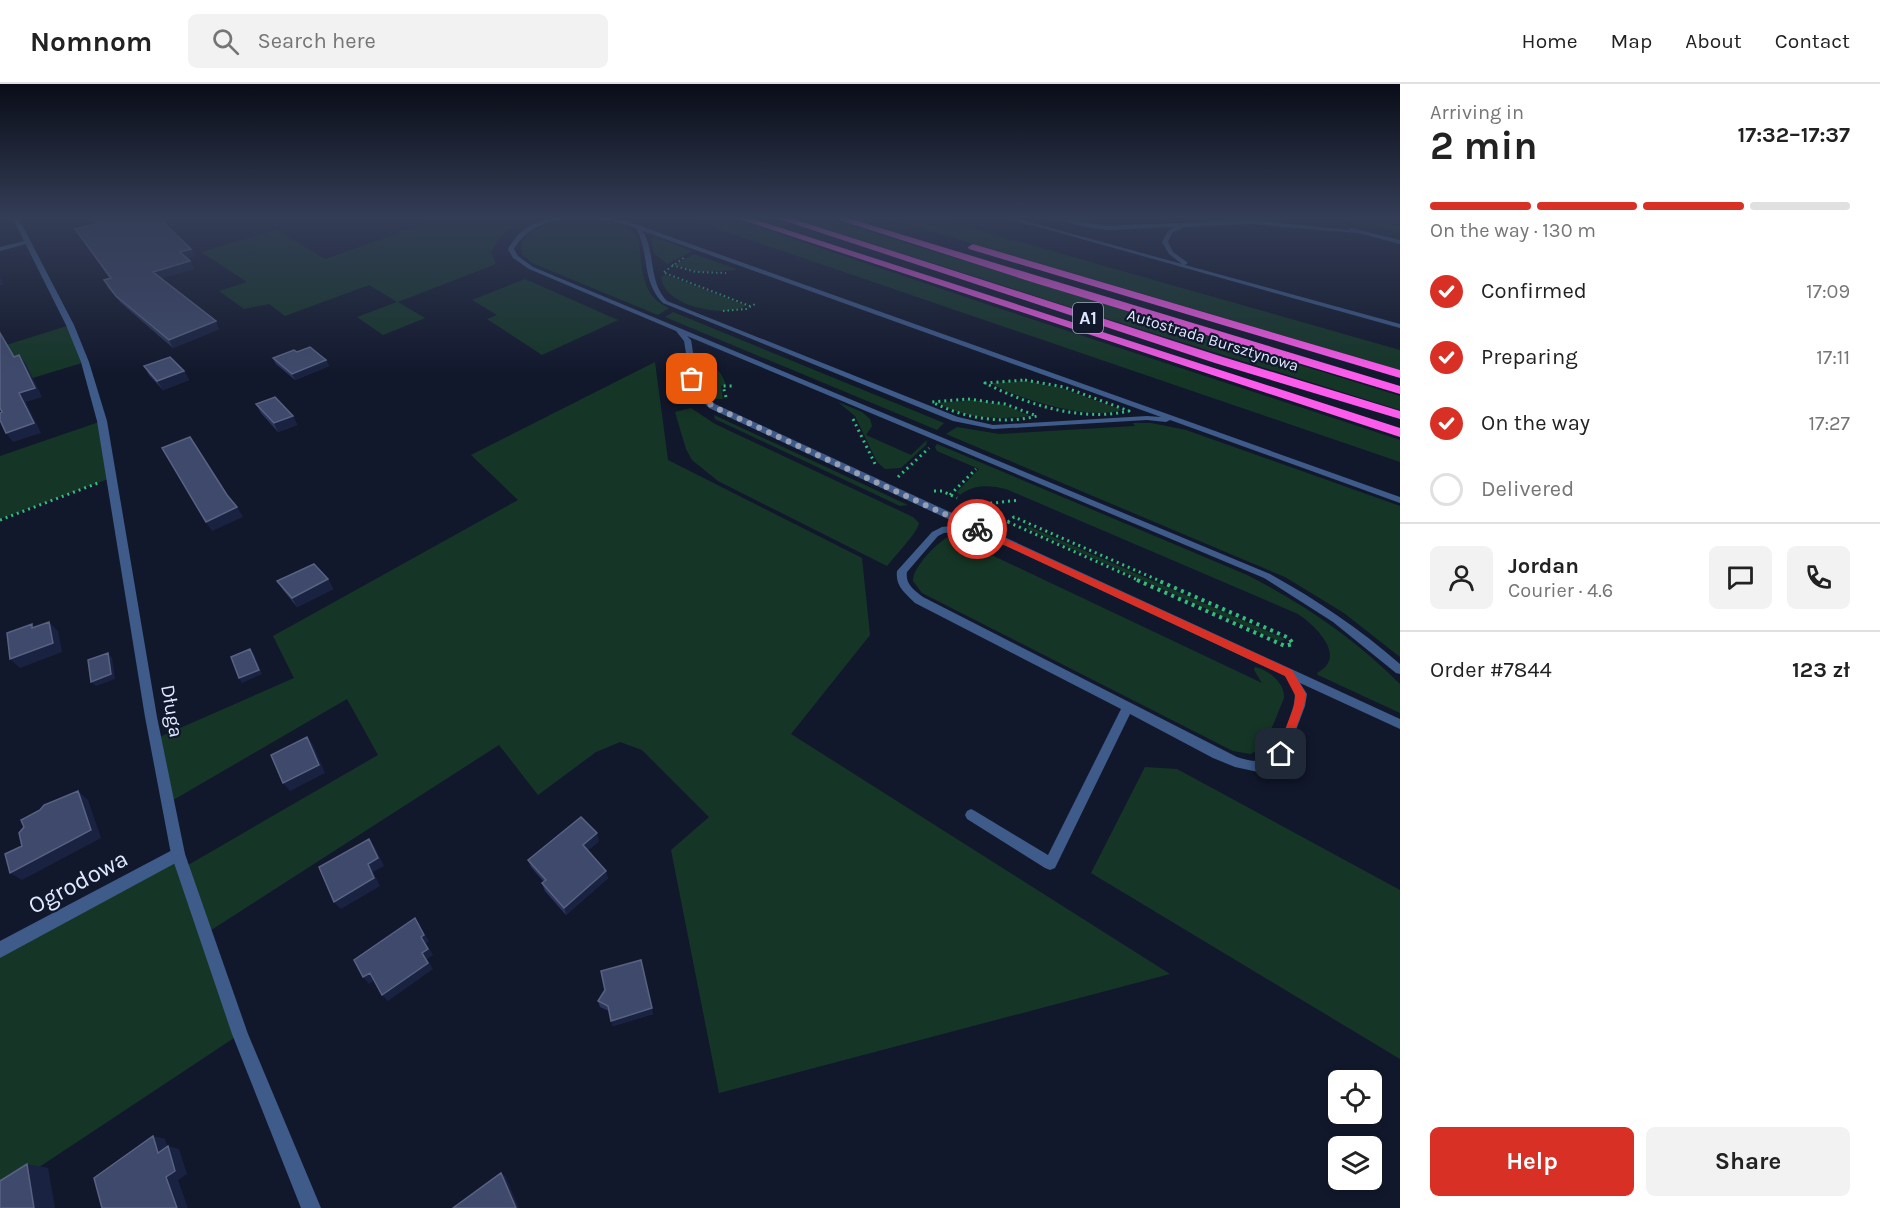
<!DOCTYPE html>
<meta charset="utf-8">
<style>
:root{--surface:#fff;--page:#f2f2f2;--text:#222;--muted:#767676;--line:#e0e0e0;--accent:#d93025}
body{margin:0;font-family:Karla,sans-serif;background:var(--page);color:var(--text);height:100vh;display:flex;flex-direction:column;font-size:22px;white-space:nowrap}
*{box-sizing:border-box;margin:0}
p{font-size:20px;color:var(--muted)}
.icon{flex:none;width:33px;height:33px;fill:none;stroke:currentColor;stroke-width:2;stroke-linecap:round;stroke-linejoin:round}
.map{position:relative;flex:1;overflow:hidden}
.panel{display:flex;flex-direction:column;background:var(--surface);width:480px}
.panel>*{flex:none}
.controls{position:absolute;left:1328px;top:986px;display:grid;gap:12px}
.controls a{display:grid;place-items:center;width:54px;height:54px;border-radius:9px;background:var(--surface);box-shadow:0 3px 9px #0003;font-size:30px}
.pin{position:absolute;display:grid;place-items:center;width:51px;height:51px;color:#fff;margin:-26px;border-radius:12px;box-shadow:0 3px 9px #0006}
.courier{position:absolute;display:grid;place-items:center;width:60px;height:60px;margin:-30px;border:4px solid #d93025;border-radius:50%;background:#fff;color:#222;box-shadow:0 2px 8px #0007}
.head em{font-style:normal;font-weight:700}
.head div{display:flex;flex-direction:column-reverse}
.head{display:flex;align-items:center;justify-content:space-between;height:102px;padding:0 30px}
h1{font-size:39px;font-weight:700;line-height:45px}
.bar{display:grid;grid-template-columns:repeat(4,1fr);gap:9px 6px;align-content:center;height:72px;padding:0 30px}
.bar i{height:8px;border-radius:4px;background:var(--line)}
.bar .active{background:var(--accent)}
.bar p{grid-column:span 4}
.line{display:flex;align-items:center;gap:15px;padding:0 30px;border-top:2px solid var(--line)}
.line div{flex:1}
.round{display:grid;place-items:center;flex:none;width:63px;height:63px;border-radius:9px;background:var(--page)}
ol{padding:0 30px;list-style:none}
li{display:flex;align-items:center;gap:18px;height:66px}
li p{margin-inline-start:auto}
li .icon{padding:6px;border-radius:50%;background:var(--accent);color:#fff;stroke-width:4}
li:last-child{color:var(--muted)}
li i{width:33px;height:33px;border:3px solid var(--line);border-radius:50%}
.primary-button{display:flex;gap:12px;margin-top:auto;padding:12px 30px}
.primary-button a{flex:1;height:69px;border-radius:9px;background:var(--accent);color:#fff;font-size:24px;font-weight:700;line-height:69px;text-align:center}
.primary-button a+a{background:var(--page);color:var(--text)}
header{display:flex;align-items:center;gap:36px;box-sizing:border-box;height:84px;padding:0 30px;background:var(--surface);border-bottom:2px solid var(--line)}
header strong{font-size:28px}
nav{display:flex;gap:33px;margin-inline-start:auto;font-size:21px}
.search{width:420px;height:54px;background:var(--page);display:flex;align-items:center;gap:15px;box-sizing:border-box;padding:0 21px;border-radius:9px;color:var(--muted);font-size:22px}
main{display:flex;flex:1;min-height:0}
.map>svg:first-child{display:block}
</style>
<header>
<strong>Nomnom</strong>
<div class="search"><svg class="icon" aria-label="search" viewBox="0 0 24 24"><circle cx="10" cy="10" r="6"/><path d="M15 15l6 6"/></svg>Search here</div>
<nav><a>Home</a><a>Map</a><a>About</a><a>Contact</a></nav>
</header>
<main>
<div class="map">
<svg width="1400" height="1124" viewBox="0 0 1400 1124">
<rect width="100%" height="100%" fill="#12182c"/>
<!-- green -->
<path fill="#153627" d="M445,133H539C516,141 501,145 491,169L496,180L398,218L425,234L383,251L357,233L397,218L369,201L285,232L269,220L244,225L219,207L247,198L201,168L277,146L325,175Z
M683,133H729L995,223L1400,356V378Z
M789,133H823L1400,312V326L1095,231Z
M884,133H932L1400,266V286Z
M1330,133H1394L1400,134V148Z
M586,136C604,136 629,138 639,156C642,183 640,212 669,224L658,231L532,179L522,170L521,159C535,139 564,136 586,136Z
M654,153L692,167L667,180L654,169L651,154Z
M694,170L736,185V186L700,188L675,181Z
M666,191L745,221L746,222C724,234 664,223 661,193Z
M525,195L618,236L542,271L487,235L497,231L472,216Z
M673,228L944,339L937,346L665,233Z
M70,241L85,278L0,304V263Z
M655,278L668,376L862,474L870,551L791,650L1170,890L719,1009L671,766L709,733L642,666L620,658L596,668L538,711L499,661L205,850L240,950L0,1109V866L178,770L183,784L378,671L347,615L168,719L155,655L294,594L273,552L518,416L471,371Z
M699,279C714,278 722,288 726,301L721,302L723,315H714L701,301L697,282Z
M1026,297L1062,304L1122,326C1091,337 1019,316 991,299Z
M973,316L1005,321L1030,332C1001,336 965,335 938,319Z
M838,318L862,328L870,335L872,342L866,351L911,371L927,356L926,361L901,384L885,385L877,378L855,332Z
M691,324L715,340L913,433L919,439C918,448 894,473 887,482L718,397L692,376L686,365L675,328Z
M714,331L908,421L900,422L715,335Z
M102,337L111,394L0,435V372Z
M1133,339H1151L1186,346L1400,422V573L1344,529L1285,493L946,350L957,343L999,350L1135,342Z
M937,360L1247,491C1304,520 1355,555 1400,600V629L1318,591L1317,589C1348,573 1316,542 1298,530L1006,405C990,401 973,400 960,411L957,408L979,385L937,367L935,363Z
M1028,442L1283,554L1285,556L1279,557L1028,445Z
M957,449L975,452L983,467L1262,599L1254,586L1255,583C1269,586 1285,599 1284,614L1264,663L1250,670L1233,667L922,509L913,497C912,483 943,451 957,449Z
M1145,683L1177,685L1400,806V975L1091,789Z"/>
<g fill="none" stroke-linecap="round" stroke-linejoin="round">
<!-- path-far2 -->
<path stroke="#33bd7b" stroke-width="2" stroke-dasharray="1.5 3" stroke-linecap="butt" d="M672,181L696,188L726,189
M664,188L685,173
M665,189L750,222
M723,227L746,225L757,219"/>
<!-- path-far1 -->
<path stroke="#33bd7b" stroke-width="3" stroke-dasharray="2 4" stroke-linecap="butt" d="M1025,296L1064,303L1129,327C1081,338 1028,321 985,299Z
M726,313L723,302H733
M968,315L1005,320L1037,332C1003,341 963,334 932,318Z
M853,335L876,382
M898,393L929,364
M934,407H942L957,414
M950,411L976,385
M975,422L1008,438
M981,425L984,420L1020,416
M0,436L98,399
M1008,438L1140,497
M1008,438L1014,433L1160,497
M1002,439L1008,438"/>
<!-- path -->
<path stroke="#33bd7b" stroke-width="4" stroke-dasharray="3 4.5" stroke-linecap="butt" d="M1137,496L1285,562L1293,560L1289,554L1157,496"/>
<!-- service -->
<path fill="#3e5b8a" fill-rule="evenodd" d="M560,133H602L626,137L1400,413V419L1170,336L1166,338L1147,336L993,345L953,337L663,219C641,197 650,170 636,144C599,131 536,125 514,165L518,172L533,183L1270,490C1317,516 1360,545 1400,580V590L1396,589L1333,538L1264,494L687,252L691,256C696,282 693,301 715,320L1400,635V645L1300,599L1307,610L1305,622L1287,670L1278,682L1258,688L1235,683L1213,674L1130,630L1055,784L1050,786L1045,784L967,735L965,731L967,727L971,725L975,727L1048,771L1121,625L915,519C905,509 895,502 897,487L932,448L942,443L961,441L709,324L701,316L691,300L684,257L676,247L529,185L513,174L508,165C522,141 535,138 560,133ZM643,147L1161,333L1147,332L993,341L958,333L667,217C648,197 656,170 643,147ZM972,446L1285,592C1289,598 1295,606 1295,613C1295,624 1278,669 1269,674C1259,680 1247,676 1237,673L923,513C914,506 905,500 907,488L938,452L944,449Z
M1003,133H1011L1182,180L1169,170L1162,158L1168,147L1175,143L1107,146L1085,143L1047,133H1056L1107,142L1250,136L1348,146L1351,144L1400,156V160L1358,149L1250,140L1184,143L1172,149L1168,158L1173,168L1187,178L1188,179L1185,181L1400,240V244Z"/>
<!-- minor -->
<path fill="#3e5b8a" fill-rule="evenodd" d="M28,156L30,157V159L0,167V163Z
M178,763L183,765L185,770L183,775L0,874V857Z"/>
<!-- tertiary -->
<path fill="#3e5b8a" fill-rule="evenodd" d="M12,133H18L74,241L89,278L107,337L157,633L185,770L248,950L321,1124H301L232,950L171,770L145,633L97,337L81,278L66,241Z"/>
<!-- motorway -->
<path fill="#fc5bec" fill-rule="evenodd" d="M733,133H747L1400,344V353Z
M773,133H787L1223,273L1400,327V335L1215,279Z
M830,133H844L1400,302V310L1035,199Z
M973,160L1400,286V294L969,165L968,163Z"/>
</g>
<!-- wall -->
<path fill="#2b3559" d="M88,133H162L168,142L191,165L195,172L187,174L190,177L194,185L160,194L219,245L173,264L121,219L108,204L104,196L110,195L75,145L97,140Z
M297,268L326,276L329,282L295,296L276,280L273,274Z
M144,282L184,287L189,296L163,306L149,291Z
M256,320L293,332L297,341L278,348L261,329Z
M328,495L333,505L297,523L283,506L277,497Z
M599,757L587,767L608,794L566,831L545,807L542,799L544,798L531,783L528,776Z
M598,917L653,930L613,942L609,927L600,923Z"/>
<!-- shaded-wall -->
<path fill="#192240" d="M191,165L195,172L184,175L180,168Z
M190,177L194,185L156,196L153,188Z
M0,193L4,201H0Z
M216,237L219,245L173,264L169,256Z
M19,271L26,280L42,313L26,318L41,349L13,358L6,349Z
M326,276L329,282L295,296L292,290Z
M184,287L189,296L163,306L157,297Z
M293,332L297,341L278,348L274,339Z
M237,423L243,433L212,447L206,438Z
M328,495L333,505L297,523L292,514Z
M49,538L58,547L62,568L20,584L10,575Z
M250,565L254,570L262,590L242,599L239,594Z
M108,569L112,574L115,595L96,602L91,598Z
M307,653L313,661L325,689L290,707L283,699Z
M78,707L88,716L101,754L22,796L10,789Z
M597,749L599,757L585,769L583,761Z
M369,755L374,762L384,782L373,788L380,802L341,825L334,818Z
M606,787L608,794L566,831L564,824Z
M415,834L429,857L426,859L433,871L427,875L433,885L388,917L382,911L422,869L421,853Z
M370,889L376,895L369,900L363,893Z
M652,924L653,930L613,942L611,937Z
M153,1052L165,1055L170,1072L158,1069Z
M168,1062L179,1065L187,1090L178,1096L188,1124H177L166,1093Z
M27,1080L48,1084L55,1124H34Z
M501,1089L505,1092L519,1124H516Z"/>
<!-- building -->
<path fill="#3f496b" stroke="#586282" stroke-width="1.5" d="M92,133H162L165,135L161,136L191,165L180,168L190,177L153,188L216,237L169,256L116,212L104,196L111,194L75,145L100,139Z
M0,249L14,273L19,271L35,304L19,309L34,339L6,349L0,336V329L2,328L0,324Z
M310,263L326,276L292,290L273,274L294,266L297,268Z
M170,273L184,287L157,297L144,282Z
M275,313L293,332L274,339L256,320Z
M190,353L227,411L237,423L206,438L162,364Z
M314,480L328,495L292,514L277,497Z
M49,538L53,559L10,575L7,549L32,540V544Z
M250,565L259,586L239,594L231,573Z
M108,569L111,590L91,598L88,576Z
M307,653L319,681L283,699L271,671Z
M78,707L91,746L10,789L5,770L22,762L19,749L24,743L21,736L40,726L44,721Z
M581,733L597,749L583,761L606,787L564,824L542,799L546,796L528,776Z
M369,755L378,774L368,780L374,794L334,818L319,783Z
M415,834L424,851L421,853L428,865L422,869L428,879L382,911L370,889L363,893L354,876Z
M641,876L652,924L611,937L608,922L598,917L605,906L601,887Z
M153,1052L158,1069L168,1062L175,1087L166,1093L177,1124H102L94,1094Z
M27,1080L34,1124H0V1097Z
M501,1089L516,1124H453Z"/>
<!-- sky -->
<linearGradient id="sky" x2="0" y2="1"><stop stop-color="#0a0d18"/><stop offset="0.46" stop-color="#333d56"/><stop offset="1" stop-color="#333d56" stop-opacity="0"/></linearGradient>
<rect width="1400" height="290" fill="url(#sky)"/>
<!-- route -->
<path fill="#d93025" d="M974,443H980L1292,586L1306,610L1304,622L1285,673L1281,675L1276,670L1294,622L1295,611L1285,592L974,447Z"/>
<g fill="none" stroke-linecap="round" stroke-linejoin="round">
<!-- done -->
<path stroke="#979fb4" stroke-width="6" stroke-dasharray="0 10.8" d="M692,295L697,308L712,322L977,445"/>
</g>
<g text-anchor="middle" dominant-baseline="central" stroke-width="4.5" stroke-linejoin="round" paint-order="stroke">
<!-- far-street labels -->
<g font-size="16" fill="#dee8fe" stroke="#12182c">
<text transform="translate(1213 256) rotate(17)">Autostrada Bursztynowa</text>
</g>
<!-- shield labels -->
<rect fill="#12182c" stroke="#a1aabf" stroke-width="1.5" x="1073" y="219" width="30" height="30" rx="4.5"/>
<g font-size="18" font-weight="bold" fill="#dee8fe">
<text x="1088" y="234">A1</text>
</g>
<!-- street labels -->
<g font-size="20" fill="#dee8fe" stroke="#12182c">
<text transform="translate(172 627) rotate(80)">Długa</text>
</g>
<!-- near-street labels -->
<g font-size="24" fill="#dee8fe" stroke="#12182c">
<text transform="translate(78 798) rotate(-28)">Ogrodowa</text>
</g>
</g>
</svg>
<div class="controls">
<a><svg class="icon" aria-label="locate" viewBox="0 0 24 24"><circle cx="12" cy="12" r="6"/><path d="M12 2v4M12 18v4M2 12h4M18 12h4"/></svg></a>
<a><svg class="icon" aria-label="layers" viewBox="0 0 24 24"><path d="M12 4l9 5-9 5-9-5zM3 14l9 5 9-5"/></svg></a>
</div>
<div class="pin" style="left:692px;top:295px;background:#ea580c"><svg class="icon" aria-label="bag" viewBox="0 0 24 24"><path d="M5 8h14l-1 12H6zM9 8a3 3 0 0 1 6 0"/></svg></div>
<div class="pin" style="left:1281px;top:670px;background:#1f2937"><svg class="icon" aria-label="home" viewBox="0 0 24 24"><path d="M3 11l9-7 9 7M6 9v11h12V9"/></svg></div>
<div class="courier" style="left:977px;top:445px"><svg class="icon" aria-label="bike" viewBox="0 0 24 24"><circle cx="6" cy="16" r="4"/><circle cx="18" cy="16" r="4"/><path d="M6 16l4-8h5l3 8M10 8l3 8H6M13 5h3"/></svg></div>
</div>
<section class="panel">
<div class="head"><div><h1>2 min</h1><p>Arriving in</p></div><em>17:32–17:37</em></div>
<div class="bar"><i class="active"></i><i class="active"></i><i class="active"></i><i></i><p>On the way · 130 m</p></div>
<ol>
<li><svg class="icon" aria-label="check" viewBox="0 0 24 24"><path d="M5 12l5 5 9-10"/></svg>Confirmed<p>17:09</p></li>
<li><svg class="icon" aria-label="check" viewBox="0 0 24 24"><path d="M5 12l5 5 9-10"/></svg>Preparing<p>17:11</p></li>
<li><svg class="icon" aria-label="check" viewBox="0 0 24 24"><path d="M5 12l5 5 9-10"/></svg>On the way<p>17:27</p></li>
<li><i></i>Delivered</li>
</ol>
<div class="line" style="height:108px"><a class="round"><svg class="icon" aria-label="person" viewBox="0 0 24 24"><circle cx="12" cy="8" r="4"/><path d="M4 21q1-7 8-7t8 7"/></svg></a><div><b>Jordan</b><p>Courier · 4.6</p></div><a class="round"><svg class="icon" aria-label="chat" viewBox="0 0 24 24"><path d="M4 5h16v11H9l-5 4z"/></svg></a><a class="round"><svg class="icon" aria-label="phone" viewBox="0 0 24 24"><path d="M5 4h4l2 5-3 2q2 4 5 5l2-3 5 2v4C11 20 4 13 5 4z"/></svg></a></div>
<div class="line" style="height:78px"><div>Order #7844</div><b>123 zł</b></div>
<div class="primary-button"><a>Help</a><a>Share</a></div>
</section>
</main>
